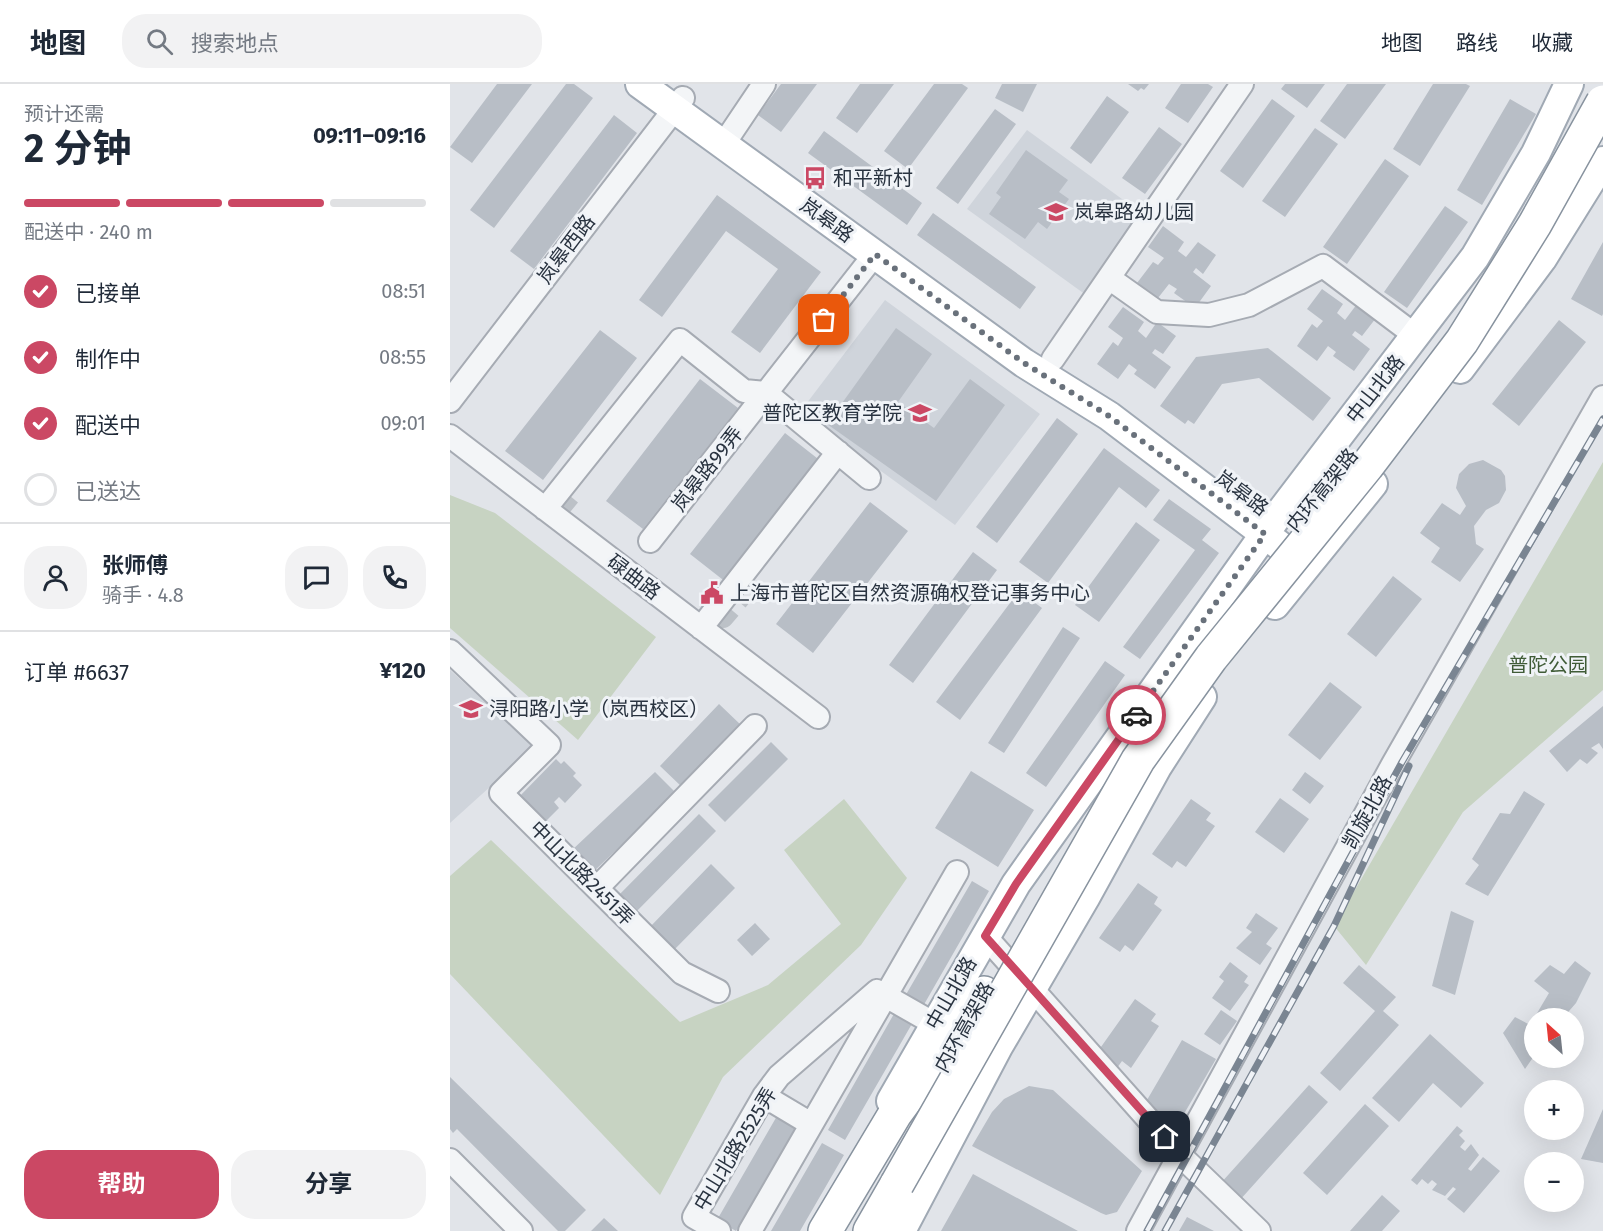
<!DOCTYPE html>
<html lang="zh">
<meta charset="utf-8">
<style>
:root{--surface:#fff;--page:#f2f2f3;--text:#1f2937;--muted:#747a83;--line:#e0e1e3;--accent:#cb4864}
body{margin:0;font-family:"Fira Sans","Noto Sans SC",sans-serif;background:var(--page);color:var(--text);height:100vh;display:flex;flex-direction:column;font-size:22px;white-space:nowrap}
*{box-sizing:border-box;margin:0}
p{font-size:20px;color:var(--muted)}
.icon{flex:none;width:33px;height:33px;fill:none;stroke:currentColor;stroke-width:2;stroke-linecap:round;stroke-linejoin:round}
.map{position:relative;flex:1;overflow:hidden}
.panel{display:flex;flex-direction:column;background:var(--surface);width:450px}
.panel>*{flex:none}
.needle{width:39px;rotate:333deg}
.buttons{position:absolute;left:1074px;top:924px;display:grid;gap:12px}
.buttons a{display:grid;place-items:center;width:60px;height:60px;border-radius:50%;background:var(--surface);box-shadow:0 6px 24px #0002;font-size:30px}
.pin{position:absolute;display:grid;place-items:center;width:51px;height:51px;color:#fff;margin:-26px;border-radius:12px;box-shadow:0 3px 9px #0006}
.courier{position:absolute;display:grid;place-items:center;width:60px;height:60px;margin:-30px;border:4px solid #cb4864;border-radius:50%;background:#fff;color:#222;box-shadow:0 2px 8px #0007}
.head em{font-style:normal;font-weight:700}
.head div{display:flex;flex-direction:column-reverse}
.head{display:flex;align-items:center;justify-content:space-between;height:102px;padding:0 24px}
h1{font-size:39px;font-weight:700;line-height:45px}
.bar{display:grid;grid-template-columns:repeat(4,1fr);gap:9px 6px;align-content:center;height:72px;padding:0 24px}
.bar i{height:8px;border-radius:4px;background:var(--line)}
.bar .on{background:var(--accent)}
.bar p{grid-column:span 4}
.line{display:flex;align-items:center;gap:15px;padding:0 24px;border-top:2px solid var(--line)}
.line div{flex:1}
.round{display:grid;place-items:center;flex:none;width:63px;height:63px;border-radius:24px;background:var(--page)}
ol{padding:0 24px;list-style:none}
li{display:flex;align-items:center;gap:18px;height:66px}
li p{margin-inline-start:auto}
li .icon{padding:6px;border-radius:50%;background:var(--accent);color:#fff;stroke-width:4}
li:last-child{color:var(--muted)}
li i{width:33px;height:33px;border:3px solid var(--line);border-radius:50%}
.action{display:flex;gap:12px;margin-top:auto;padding:12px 24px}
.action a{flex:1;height:69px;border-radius:24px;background:var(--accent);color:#fff;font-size:24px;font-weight:700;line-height:69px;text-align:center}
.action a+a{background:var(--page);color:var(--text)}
header{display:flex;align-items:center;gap:36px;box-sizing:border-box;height:84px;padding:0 30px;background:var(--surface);border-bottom:2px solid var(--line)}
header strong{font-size:28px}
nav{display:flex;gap:33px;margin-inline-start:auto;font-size:21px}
.search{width:420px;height:54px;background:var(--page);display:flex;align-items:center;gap:15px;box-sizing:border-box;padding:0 21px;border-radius:24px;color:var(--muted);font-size:22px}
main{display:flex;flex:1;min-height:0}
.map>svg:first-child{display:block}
</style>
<header>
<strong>地图</strong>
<div class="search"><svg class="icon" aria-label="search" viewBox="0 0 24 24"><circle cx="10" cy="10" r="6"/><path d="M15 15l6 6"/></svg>搜索地点</div>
<nav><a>地图</a><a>路线</a><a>收藏</a></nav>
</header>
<main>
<section class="panel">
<div class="head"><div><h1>2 分钟</h1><p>预计还需</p></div><em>09:11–09:16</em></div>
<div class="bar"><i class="on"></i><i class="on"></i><i class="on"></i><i></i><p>配送中 · 240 m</p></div>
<ol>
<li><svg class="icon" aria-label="check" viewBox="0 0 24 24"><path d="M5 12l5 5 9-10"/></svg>已接单<p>08:51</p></li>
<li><svg class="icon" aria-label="check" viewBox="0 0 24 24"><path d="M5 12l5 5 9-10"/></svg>制作中<p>08:55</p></li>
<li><svg class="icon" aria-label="check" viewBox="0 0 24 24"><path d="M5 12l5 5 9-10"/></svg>配送中<p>09:01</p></li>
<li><i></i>已送达</li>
</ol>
<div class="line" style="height:108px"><a class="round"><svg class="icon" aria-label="person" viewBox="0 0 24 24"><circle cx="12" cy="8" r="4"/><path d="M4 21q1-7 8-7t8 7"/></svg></a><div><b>张师傅</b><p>骑手 · 4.8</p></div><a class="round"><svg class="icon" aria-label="chat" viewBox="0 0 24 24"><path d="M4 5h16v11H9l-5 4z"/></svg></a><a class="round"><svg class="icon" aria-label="phone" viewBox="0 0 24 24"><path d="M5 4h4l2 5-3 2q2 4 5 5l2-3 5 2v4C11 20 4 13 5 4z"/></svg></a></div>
<div class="line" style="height:78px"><div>订单 #6637</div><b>¥120</b></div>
<div class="action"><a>帮助</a><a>分享</a></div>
</section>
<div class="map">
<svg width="1153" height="1147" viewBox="0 0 1153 1147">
<rect width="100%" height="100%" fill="#e1e4e9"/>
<!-- built -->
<path fill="#cfd4db" d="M577,46L694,131L636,211L517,125Z
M435,216L590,330L505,441L350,328Z
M0,586L84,663L0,739Z"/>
<!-- green -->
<path fill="#c7d3c2" d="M1153,378V606L1013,728L916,881L884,842Z
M0,411L45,429L206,553L128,656L0,544Z
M394,715L457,794L411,861L273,993L210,1111L0,890V792L41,756L230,938L318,901L391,840L334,766Z"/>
<!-- building -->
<path fill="#b8bec6" d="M47,0H82L22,79L0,63Z
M116,0H124L143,14L44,144L20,126Z
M331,0H367L331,48L308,31Z
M410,0H444L407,49L386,34Z
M484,0H512L518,4L458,85L434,67Z
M552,0H587L573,28L545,14Z
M678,0H699L694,6L691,4L688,7Z
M731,0H758L763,3L738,39L715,24Z
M835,0H875L857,24L831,5Z
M897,0H936L895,55L870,37Z
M983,0H1016L1020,2L970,82L943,65Z
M657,12L679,28L641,80L620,64Z
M822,15L845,32L793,104L770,87Z
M1060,15L1086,30L1032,121L1007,106Z
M545,25L566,40L508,120L486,104Z
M164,31L187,49L84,185L60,167Z
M709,43L732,60L695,110L672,94Z
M865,44L888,60L835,133L812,117Z
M374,47L472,119L457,141L358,69Z
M576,66L618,96L609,108L619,115L597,145L588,138L575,155L539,130L551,113L546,109Z
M935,75L959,92L897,180L873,163Z
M267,111L371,188L310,269L281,248L328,185L276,147L212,233L189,216Z
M995,122L1018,138L957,224L934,208Z
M483,129L586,203L570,225L467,151Z
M713,142L734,158L728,167L736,173L748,158L766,171L753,190L746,184L743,188L761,202L745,224L724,209L727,205L719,200L708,214L687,199L703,178L708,181L714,174L698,163Z
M1153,158V230L1152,232L1121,215Z
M872,205L893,220L887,229L895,236L907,220L926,234L912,252L905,247L902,251L920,265L904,287L883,272L886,268L878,262L867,277L847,262L862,240L867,244L873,237L857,225Z
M673,223L694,238L688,247L696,254L707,238L726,252L713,270L705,265L702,269L721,283L705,305L684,290L687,286L679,280L668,295L647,280L663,258L668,262L673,254L658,243Z
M1109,236L1136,258L1069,342L1042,320Z
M446,244L482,270L448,318L484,344L520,295L555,321L486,417L377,340Z
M150,246L187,274L93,396L55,367Z
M818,264L881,314L863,337L809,294L772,300L744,340L738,336L735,340L710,322L746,273Z
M250,295L288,324L193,445L156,417Z
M607,334L628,350L547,459L526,443Z
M335,349L372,378L277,499L240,470Z
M654,364L710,406L696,424L669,403L598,499L569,478Z
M1033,376L1051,386L1055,392L1056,406L1049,419L1036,426L1024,442L1026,460L1034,465L1010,498L981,478L990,464L970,449L992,419L1010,431L1016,422L1006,404L1009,390L1019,380Z
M719,415L761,445L752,456L769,469L690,575L673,563L745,466L703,436Z
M420,418L458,447L363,569L326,540Z
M686,438L710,456L649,538L625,521Z
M523,468L547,486L463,599L439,581Z
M943,492L972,515L926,573L897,550Z
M569,507L592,524L510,636L486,618Z
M613,543L630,554L554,669L538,659Z
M655,577L675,591L596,703L576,689Z
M880,598L912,623L870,676L838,651Z
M269,620L292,642L232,703L210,682Z
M1153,622V665L1149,659L1141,664L1148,669L1137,680L1130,675L1117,688L1099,667Z
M321,658L338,675L275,738L258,721Z
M106,675L111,680L114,677L126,689L123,692L132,701L115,719L109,713L104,718L109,724L94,739L68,714Z
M521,687L584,726L548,783L485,744Z
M205,688L226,709L142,789L121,767Z
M855,688L874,702L860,720L842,706Z
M1074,707L1095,720L1038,812L1015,800L1029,781L1022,775L1050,729L1060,730Z
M830,714L859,735L834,769L805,748Z
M741,715L761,729L756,736L765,742L736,783L727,777L722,784L702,770Z
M249,730L266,747L183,831L166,814Z
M261,780L285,804L222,868L198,845Z
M522,797L539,807L472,924L454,914Z
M688,799L708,813L704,820L712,826L683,867L675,861L670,868L649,854Z
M1001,827L1024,837L1005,911L982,902Z
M806,829L828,844L816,860L822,864L810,881L786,864L802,848L796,844Z
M305,839L320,855L302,872L287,856Z
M1125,877L1141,889L1126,919L1113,934H1084V972L1075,985L1053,949L1065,933L1080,941L1099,909L1084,897L1100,881L1114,890Z
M780,878L798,892L794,898L799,901L780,927L762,914L774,897L769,893Z
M909,881L946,913L933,927L949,941L890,1007L870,989L925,927L893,899Z
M685,915L706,930L701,937L709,942L681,984L672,977L667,984L646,970Z
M771,926L787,937L770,961L754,950Z
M445,928L463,938L395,1056L378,1046Z
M980,950L1034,999L1011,1024L983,999L949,1038L922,1014Z
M732,956L766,975L724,1047L690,1028Z
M0,993L136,1126L115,1147H108L7,1045L3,1049L0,1045Z
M859,1001L878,1018L789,1117L770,1100Z
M579,1002L603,1006L692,1087L667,1128L656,1131L651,1129L522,1062L542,1028L554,1015Z
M915,1020L939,1042L877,1111L853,1089Z
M1153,1025V1079L1131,1075Z
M327,1032L346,1043L286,1147L267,1136Z
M1007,1042L1013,1047L1009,1051L1015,1057L1010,1063L1015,1067L1021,1060L1029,1071L1018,1085L1021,1087L1033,1073L1050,1087L1014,1129L997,1115L1006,1105L1003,1103L995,1112L982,1106L987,1100L982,1096L978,1100L972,1095L967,1101L961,1096Z
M372,1059L394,1071L350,1147H321Z
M523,1090L628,1147H491Z
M932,1111L950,1127L932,1147H900Z
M737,1133L764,1147H729Z
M154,1134L168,1147H141Z"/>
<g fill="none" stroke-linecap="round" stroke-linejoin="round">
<!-- minor-tunnel -->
<path stroke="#bcc1c7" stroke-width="22" stroke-dasharray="22 11" stroke-linecap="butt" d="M104,413L126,431
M262,532L273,533L290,513"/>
<!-- minor casing -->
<g stroke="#a6abb3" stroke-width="26">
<path id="minor" d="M273,61L314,0
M659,194L707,228L759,231L799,221L873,182L966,252
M603,275L792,0
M0,317L233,14
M0,352L368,633
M95,425L230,256L294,307L316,309L419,394
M200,457L425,170
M251,544L388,368
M0,567L99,661L51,709L232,889L268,907
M147,804L305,642
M535,852L730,1071L809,1147
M314,1012L361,1040
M0,1076L71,1147
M269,1147L244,1133L314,1012L329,992L427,907L483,939
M300,1147L507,788
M688,1147L943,680L1153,313"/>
</g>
<!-- major casing -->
<g stroke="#a0a9b4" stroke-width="32">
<path id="major" d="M190,0L574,279L659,332L829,461
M1010,285L1092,175L1153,77
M825,521L923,400
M441,1017L566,800L826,434L1025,173L1086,69L1119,0
M451,1147L548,963L635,814L707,683L752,613"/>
</g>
<!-- highway casing -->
<g stroke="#88939f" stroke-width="36">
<path id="highway" d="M375,1147L445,1030L534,909
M420,1147L447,1100"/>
</g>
<!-- minor -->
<use href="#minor" stroke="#f3f5f7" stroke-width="22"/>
<!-- major -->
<use href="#major" stroke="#fff" stroke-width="28"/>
<!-- highway -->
<use href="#highway" stroke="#fff" stroke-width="33"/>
<!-- rail casing -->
<g stroke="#7a8592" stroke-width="7">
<path id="rail" d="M697,1147L952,678L1153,335
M715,1147L884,842L959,682"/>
</g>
<!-- rail -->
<use href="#rail" stroke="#f0f3f7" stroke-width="4.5" stroke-dasharray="14" stroke-linecap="butt"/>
<!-- highway-bridge casing -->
<g stroke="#88939f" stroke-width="36" stroke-linecap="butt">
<path id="highway-bridge" d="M447,1100L688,676L761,574L917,382L1012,257L1085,140L1153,18"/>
</g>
<!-- highway-bridge -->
<use href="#highway-bridge" stroke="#fff" stroke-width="33"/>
</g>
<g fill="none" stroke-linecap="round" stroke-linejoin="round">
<!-- done -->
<path stroke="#69717b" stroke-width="6" stroke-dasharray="0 10.8" d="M374,236L425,170L574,279L659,332L815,450L686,631"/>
<!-- route -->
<path stroke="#cb4864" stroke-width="8" d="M686,631L566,800L535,852L715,1053"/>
</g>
<!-- icons -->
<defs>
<g id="bus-bare" transform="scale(1.8)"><path d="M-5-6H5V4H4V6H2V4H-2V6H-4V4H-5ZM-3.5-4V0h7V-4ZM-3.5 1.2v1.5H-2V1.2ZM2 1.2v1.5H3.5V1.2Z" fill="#cb4864" stroke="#f0f3f7" stroke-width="2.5" paint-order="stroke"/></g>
<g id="school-bare" transform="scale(1.8)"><path d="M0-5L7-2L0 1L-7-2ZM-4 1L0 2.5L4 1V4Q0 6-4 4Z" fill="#cb4864" stroke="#f0f3f7" stroke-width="2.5" paint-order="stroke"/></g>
<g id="civic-bare" transform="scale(1.8)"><path d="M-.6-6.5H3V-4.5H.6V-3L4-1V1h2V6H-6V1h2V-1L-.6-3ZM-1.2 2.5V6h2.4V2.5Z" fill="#cb4864" stroke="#f0f3f7" stroke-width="2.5" paint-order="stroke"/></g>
</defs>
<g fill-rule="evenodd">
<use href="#bus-bare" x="365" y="94"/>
<use href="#school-bare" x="606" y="128"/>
<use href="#school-bare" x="470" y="329"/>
<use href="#civic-bare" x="262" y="509"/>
<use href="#school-bare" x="21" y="625"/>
</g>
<g text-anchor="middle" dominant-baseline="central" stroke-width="6" stroke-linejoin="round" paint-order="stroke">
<!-- poi labels -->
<g font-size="20" fill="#293340" stroke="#f0f3f7" text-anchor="start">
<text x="383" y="94">和平新村</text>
<text x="624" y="128">岚皋路幼儿园</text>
<text x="452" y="329" text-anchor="end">普陀区教育学院</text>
<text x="280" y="509">上海市普陀区自然资源确权登记事务中心</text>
<text x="39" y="625">浔阳路小学（岚西校区）</text>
</g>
<!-- street labels -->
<g font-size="20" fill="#293340" stroke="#f0f3f7">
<text transform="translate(377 136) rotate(36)">岚皋路</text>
<text transform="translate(116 165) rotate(-53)">岚皋西路</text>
<text transform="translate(925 305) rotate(-52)">中山北路</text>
<text transform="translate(257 385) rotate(-52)">岚皋路99弄</text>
<text transform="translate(872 406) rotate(-51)">内环高架路</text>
<text transform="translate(792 409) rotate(37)">岚皋路</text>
<text transform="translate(184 493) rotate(37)">碌曲路</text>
<text transform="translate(917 728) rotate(-61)">凯旋北路</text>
<text transform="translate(132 789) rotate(45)">中山北路2451弄</text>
<text transform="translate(501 909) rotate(-60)">中山北路</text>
<text transform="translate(514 943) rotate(-61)">内环高架路</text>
<text transform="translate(285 1065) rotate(-59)">中山北路2525弄</text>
</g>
<!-- park labels -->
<g font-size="20" fill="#405c37" stroke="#f0f3f7">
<text x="1098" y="581">普陀公园</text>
</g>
</g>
</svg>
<div class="buttons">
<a><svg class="needle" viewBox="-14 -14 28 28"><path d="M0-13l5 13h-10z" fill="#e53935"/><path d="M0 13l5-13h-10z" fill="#747a83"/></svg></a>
<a>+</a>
<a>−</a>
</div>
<div class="pin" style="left:374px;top:236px;background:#ea580c"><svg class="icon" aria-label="bag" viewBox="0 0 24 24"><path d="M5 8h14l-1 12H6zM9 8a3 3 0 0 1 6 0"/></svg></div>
<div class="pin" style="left:715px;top:1053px;background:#1f2937"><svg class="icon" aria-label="home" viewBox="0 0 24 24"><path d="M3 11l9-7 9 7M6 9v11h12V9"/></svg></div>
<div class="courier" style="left:686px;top:631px"><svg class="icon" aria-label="car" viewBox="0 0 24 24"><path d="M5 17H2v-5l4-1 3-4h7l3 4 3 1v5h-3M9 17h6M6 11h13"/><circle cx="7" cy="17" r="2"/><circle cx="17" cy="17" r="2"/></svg></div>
</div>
</main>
